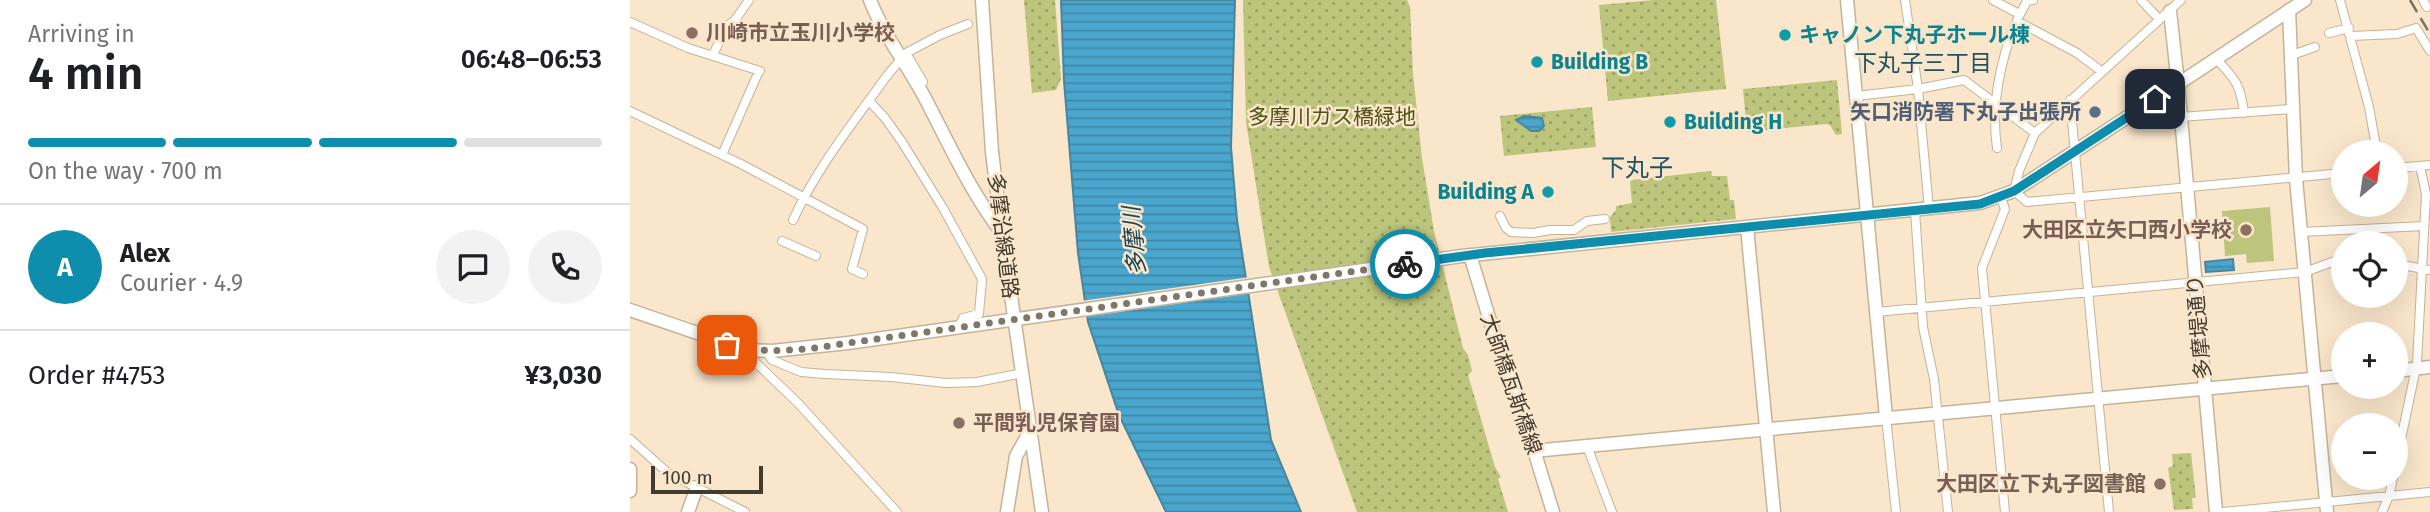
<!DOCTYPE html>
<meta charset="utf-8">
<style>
:root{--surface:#fff;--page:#f2f2f2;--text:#202124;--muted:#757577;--line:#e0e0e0;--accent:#0e8dad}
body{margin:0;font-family:"Fira Sans","Noto Sans JP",sans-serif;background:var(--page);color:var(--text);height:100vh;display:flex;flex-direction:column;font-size:26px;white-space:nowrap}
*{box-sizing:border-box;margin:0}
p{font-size:23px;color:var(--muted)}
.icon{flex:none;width:38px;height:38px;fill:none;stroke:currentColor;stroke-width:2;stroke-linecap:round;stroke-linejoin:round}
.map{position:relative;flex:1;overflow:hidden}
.panel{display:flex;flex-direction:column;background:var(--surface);width:630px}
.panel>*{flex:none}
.needle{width:46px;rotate:29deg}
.tools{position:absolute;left:1701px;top:140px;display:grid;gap:14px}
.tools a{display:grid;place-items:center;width:77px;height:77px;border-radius:50%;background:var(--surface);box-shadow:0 7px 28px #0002;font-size:35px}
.scale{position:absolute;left:21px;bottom:18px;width:112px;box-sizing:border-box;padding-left:7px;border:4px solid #423b30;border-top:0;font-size:19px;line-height:24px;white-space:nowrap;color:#423b30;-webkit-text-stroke:5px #f9e6cb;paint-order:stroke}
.pin{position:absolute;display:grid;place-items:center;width:60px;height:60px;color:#fff;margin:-30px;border-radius:14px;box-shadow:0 4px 10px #0006}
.courier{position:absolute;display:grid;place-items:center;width:70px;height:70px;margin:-35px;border:5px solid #0e8dad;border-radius:50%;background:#fff;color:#222;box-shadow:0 2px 9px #0007}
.head em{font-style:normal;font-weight:600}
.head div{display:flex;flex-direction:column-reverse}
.head{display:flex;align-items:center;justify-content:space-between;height:119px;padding:0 28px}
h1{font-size:46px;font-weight:600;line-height:52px}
.bar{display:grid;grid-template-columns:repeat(4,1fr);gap:10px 7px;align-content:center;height:84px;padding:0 28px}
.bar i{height:9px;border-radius:5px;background:var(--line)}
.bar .active{background:var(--accent)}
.bar p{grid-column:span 4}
.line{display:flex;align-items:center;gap:18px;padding:0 28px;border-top:2px solid var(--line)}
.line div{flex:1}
.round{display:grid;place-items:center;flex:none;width:74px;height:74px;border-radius:37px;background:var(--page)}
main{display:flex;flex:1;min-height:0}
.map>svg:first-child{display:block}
</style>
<main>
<section class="panel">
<div class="head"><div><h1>4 min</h1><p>Arriving in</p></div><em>06:48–06:53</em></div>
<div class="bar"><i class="active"></i><i class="active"></i><i class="active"></i><i></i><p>On the way · 700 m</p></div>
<div class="line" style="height:126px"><b class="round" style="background:var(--accent);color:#fff">A</b><div><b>Alex</b><p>Courier · 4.9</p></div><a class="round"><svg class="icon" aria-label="chat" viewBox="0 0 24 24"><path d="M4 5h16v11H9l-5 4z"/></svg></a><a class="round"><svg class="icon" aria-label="phone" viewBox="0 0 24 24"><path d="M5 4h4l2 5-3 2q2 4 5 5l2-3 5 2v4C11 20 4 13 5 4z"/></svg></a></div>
<div class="line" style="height:91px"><div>Order #4753</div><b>¥3,030</b></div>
</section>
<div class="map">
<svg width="1800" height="512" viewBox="0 0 1800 512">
<defs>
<pattern id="park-dots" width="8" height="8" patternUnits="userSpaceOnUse" patternTransform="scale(1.75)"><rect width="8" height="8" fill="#bcc57b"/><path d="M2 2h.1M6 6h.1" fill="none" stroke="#9aa165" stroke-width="1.8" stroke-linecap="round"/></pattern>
<pattern id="water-rules" width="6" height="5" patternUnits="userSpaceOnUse" patternTransform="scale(1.75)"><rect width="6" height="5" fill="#4aa6cc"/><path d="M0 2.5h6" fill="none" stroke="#3f88a6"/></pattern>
</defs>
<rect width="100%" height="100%" fill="#f9e6cb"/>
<!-- green -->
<path fill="#bcc57b" d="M1640,207L1644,261L1617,263L1616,254L1595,256L1592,211Z"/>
<!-- park -->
<path fill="url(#park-dots)" d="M394,0H425L431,79L426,90L402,93Z
M613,0H777L780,7L783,74L792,158L804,231L833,348L838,355L842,371L838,375L865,467L871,477L868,479L878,512H727L639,267L616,122Z
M1024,0H1086L1096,89L978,101L969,5Z
M1207,80L1212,134L1206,135L1200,125L1196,124L1117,132L1113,89Z
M962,107L966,147L874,156L870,116Z
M1081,171L1082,176H1097L1100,200H1104L1106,219L981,232L980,217L986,210V206L1002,203L1000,182L1002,180Z
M1561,453L1566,498H1562L1563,509L1544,510L1538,468L1543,466L1542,454Z"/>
<!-- water -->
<path fill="url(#water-rules)" stroke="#48869d" stroke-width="2" d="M431,0H605L601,147L607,220L641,440L671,512H536L489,415L458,322L448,253L434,81Z
M894,116L912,118L914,126L909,131H901L886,120Z
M1603,259L1604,270L1576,272L1575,262Z"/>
<!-- pier -->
<path fill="#f9e6cb" d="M620,277L622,293L454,317L451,301Z"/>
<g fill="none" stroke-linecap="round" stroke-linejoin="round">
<!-- street casing -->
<g stroke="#c5b399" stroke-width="10">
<path id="street" d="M1275,0L1288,89L1299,209
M1363,0L1389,14
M1511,0L1529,19
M1551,0L1405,133L1389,171L1384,191L1397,202L1713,173
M1710,0L1739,107L1747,152
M1793,0L1797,7
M1387,21L1447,53L1471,71
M0,22L58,48L130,71
M1699,33L1719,28
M1721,36L1767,34L1786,28L1800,51
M83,55L96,27L105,20L119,0
M1662,55L1685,47
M1586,59C1605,78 1611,86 1614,113
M293,82L276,53L310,35L338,24
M1226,96L1288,89L1334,80L1405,133
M1440,100L1479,512
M239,101L255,118L272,142L313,208L352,279L349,314L333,318L329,327
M0,111L111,164L233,229L222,269L233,274
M1550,117L1662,109
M1367,148C1360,101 1373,42 1397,1L1403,0
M92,155L129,71
M1766,168L1800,165
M1371,198L1375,209L1352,268L1375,512
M1285,211L1293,327L1304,379L1318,512
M870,216L876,228L881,232L903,233L920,230H944L957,221L975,219
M163,220C182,178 210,140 237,103C249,88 256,74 271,60
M1671,232L1794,226
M152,241L186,256
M1766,264L1800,270
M1246,312L1675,272L1713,258
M117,350L124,361L168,403L267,512
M136,351L142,360L171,372L195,374L261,377L316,383L347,382L392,373
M1256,417L1266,512
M0,439L38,473L115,512
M957,446L982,512
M1766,463L1787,363L1796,194L1790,166
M1593,512L1800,492
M1752,512L1759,496L1763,478"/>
</g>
<!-- secondary casing -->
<g stroke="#c5b399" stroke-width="15">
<path id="secondary" d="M240,0C254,36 277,64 295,98C319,144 340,191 372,233
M1217,0L1256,417
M1659,10L1666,179L1697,512
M1117,227L1144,512
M840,255L864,334L883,382L923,512
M0,310L117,350L142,351L218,343L832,256L1350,203L1384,191L1548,84L1540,11
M1766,371L1800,367
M903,451L1713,376
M0,469V491
M58,512L67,487
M377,512L386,456L399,433"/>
</g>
<!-- primary casing -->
<g stroke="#c5b399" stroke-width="15">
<path id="primary" d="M352,0L362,152L372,233L412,512
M1586,512L1548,84L1675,0"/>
</g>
<!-- street -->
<use href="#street" stroke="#fff" stroke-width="8"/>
<!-- secondary -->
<use href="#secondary" stroke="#fff" stroke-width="12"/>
<!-- primary -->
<use href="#primary" stroke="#fff" stroke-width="12"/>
<!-- rail -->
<path stroke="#7c7161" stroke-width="2.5" stroke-dasharray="14 7" stroke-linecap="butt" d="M1780,0L1800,34"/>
</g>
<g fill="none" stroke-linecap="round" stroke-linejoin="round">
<!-- done -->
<path stroke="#827766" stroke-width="7" stroke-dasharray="0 12.6" d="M97,345C124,352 149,351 177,349L775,264"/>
<!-- route -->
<path stroke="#0e8dad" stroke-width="9" d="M775,264L855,253L1350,204L1384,191L1525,99"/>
</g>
<!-- markers -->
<g fill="#8d6e63" stroke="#f9e6cb" stroke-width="2.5">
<circle cx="62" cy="33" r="7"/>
<circle cx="1616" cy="230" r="7"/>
<circle cx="329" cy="423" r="7"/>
<circle cx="1530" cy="484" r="7"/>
</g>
<g fill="#0f9aa8" stroke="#f9e6cb" stroke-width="2.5">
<circle cx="1155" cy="35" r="7"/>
<circle cx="907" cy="62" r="7"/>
<circle cx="1040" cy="122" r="7"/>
<circle cx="918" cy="192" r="7"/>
</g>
<circle fill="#5c6f8a" stroke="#f9e6cb" stroke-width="2.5" cx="1465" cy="112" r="7"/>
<g text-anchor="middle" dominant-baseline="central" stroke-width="5" stroke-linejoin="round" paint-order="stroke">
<!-- education labels -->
<g font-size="21" font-weight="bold" fill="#785e54" stroke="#f9e6cb" text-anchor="start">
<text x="76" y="33">川崎市立玉川小学校</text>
<text x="1602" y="230" text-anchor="end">大田区立矢口西小学校</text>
<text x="343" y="423">平間乳児保育園</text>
<text x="1516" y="484" text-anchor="end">大田区立下丸子図書館</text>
</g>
<!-- culture labels -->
<g font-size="21" font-weight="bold" fill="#0d838f" stroke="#f9e6cb" text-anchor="start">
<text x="1169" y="35">キャノン下丸子ホール棟</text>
<text x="921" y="62">Building B</text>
<text x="1054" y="122">Building H</text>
<text x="904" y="192" text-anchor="end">Building A</text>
</g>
<!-- service labels -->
<g font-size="21" font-weight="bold" fill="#4e5e75" stroke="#f9e6cb" text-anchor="end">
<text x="1451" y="112">矢口消防署下丸子出張所</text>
</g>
<!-- park labels -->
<g font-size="21" fill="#4c5117" stroke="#f9e6cb">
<text x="702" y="117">多摩川ガス橋緑地</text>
</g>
<!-- street labels -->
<g font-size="21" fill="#423b30" stroke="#f9e6cb">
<text transform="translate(373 236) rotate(83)">多摩沿線道路</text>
<text transform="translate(1569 327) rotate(-95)">多摩堤通り</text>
<text transform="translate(881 384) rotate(71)">大師橋瓦斯橋線</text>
</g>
<!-- neighbourhood labels -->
<g font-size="23" fill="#1f5262" stroke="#f9e6cb">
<text x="1293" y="63">下丸子三丁目</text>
</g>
<!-- water labels -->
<g font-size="23" font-style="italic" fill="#1a4252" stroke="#f9e6cb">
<text transform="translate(504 241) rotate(-95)">多摩川</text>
</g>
<!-- quarter labels -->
<g font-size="24" fill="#1f5262" stroke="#f9e6cb">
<text x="1007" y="168">下丸子</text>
</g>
</g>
</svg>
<div class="tools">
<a><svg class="needle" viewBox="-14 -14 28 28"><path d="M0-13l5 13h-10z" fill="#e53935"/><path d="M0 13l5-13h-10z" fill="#757577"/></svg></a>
<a><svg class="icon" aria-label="locate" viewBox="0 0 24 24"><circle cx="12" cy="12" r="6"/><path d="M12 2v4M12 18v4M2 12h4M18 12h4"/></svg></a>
<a>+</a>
<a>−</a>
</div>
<div class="scale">100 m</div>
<div class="pin" style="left:97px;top:345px;background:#ea580c"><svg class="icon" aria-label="bag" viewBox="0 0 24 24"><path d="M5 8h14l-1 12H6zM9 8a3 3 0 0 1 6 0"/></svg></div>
<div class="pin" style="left:1525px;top:99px;background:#1f2937"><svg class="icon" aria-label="home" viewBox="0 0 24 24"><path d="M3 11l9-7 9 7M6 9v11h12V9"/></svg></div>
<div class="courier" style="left:775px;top:264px"><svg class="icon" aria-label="bike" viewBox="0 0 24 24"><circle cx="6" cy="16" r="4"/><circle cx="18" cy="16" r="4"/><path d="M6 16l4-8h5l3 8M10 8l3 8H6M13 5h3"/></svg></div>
</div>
</main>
